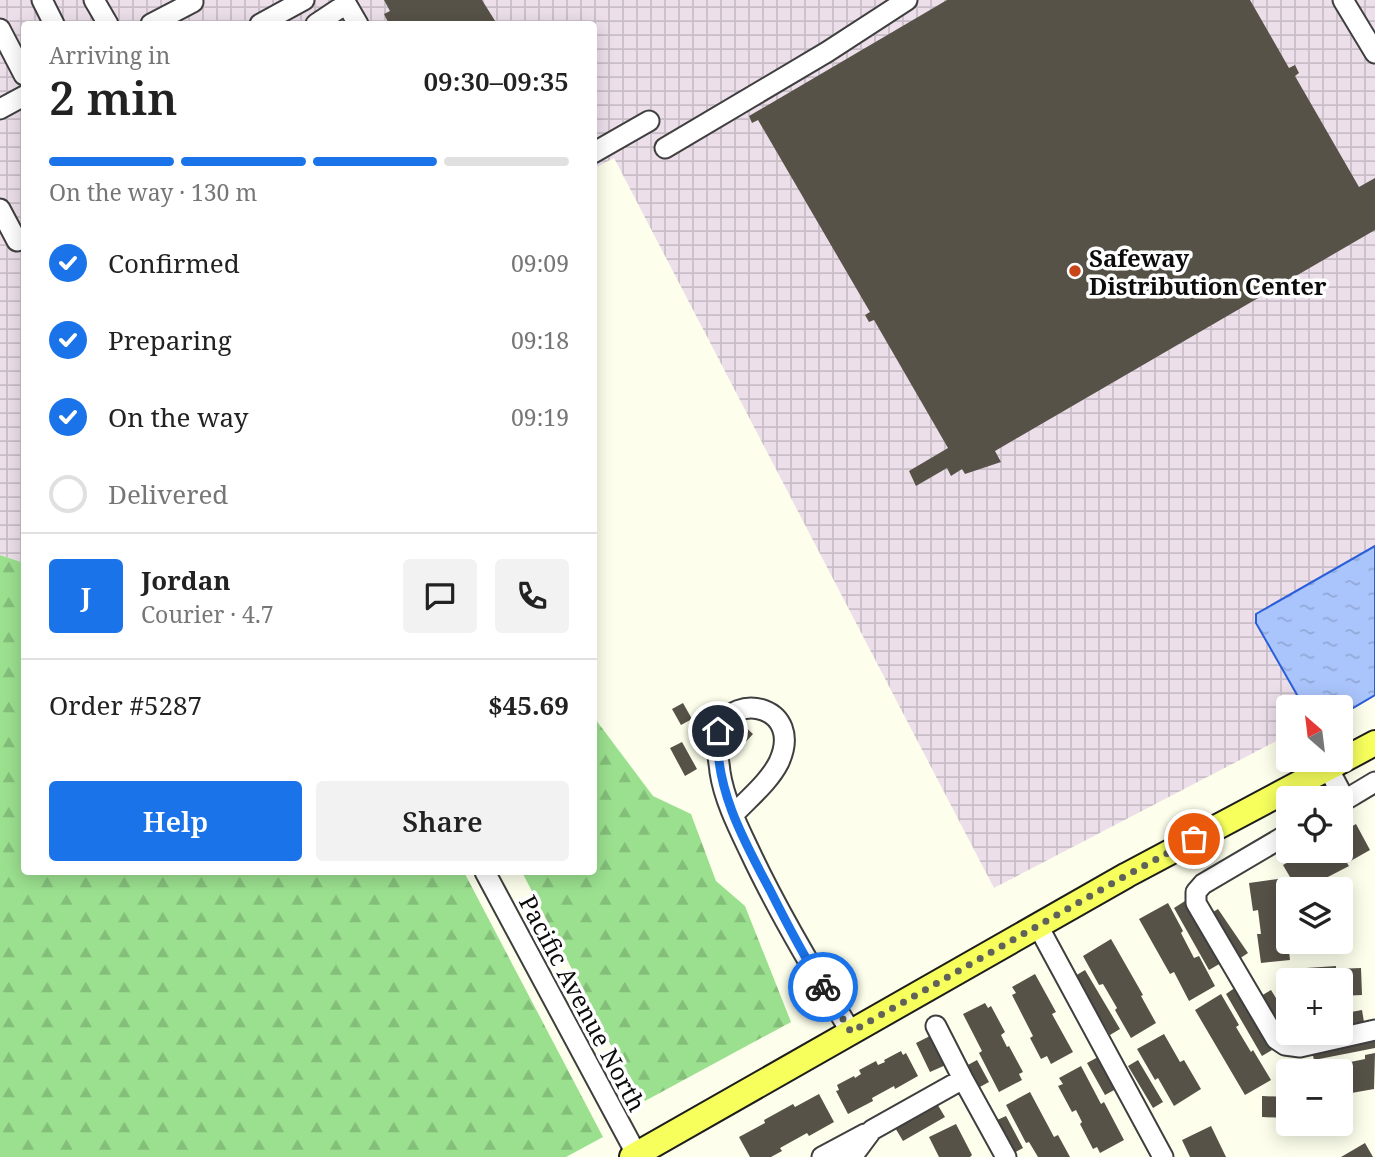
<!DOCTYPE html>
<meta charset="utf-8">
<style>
:root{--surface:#fff;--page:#f2f2f2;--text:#222;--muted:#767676;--line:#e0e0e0;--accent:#1a73e8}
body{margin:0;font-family:"Noto Serif",serif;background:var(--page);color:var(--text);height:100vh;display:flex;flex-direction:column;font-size:26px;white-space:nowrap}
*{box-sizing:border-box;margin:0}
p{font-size:23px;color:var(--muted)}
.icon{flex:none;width:38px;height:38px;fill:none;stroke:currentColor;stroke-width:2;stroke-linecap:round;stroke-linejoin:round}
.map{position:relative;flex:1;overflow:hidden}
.side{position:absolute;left:21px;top:21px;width:576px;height:854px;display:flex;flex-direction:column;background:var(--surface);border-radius:7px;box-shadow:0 4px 18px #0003}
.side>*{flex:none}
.needle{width:46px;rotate:332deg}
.tools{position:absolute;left:1276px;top:695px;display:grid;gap:14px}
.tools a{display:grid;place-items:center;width:77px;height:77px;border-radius:7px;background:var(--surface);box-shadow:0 4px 18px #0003;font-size:35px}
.pin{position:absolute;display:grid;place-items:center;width:60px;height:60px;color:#fff;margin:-30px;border:4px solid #fff;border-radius:50%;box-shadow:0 2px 7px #0007}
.courier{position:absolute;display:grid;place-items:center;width:70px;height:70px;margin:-35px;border:5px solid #1a73e8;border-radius:50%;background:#fff;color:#222;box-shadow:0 2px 9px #0007}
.headline em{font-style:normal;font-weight:600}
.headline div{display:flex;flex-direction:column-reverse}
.headline{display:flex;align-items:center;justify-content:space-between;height:119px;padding:0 28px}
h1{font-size:46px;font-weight:600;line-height:52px}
.bar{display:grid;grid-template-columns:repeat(4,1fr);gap:10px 7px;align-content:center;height:84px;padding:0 28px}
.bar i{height:9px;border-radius:5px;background:var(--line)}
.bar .current{background:var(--accent)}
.bar p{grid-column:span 4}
.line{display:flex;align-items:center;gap:18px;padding:0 28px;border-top:2px solid var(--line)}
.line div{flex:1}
.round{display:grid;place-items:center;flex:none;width:74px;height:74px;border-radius:7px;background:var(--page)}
ol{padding:0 28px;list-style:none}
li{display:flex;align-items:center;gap:21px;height:77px}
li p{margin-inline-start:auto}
li .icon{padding:7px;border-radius:50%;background:var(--accent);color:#fff;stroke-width:4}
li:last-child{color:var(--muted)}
li i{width:38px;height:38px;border:4px solid var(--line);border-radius:50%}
.cta{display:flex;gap:14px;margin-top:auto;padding:14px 28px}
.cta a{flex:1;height:80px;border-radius:7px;background:var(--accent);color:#fff;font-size:28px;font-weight:600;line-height:80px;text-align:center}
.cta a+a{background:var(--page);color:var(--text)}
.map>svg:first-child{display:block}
</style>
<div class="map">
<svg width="1375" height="1157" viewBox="0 0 1375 1157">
<defs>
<pattern id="industrial-grid" width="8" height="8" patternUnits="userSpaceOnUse" patternTransform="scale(1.75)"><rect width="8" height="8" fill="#ecdfea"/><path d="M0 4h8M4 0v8" fill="none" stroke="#c9bec8"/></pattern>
<pattern id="forest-firs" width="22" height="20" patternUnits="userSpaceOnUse" patternTransform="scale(1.75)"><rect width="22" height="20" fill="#9be08f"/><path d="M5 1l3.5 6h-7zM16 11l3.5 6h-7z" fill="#84bf7a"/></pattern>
<pattern id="water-ripples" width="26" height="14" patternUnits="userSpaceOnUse" patternTransform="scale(1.75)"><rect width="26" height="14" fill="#aac5fc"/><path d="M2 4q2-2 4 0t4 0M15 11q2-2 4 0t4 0" fill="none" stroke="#91a8d7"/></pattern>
</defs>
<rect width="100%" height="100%" fill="#fdffec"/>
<!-- industrial -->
<path fill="url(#industrial-grid)" d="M0,0H1375V690L1340,707H1288V735L994,888L614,158L593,169V24H24V563L0,555Z"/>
<!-- forest -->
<path fill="url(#forest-firs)" d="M0,555L24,563V872H464L603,1137L566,1157H0Z
M593,716L653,796L691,814L716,881L745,906L791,1022L645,1101L613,1049L522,872H593Z"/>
<!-- water -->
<path fill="url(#water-ripples)" stroke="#2a5fda" stroke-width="2" d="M1375,546V695L1341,715L1340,707H1304L1256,623V614Z"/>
<!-- building -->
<path fill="#565248" d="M384,0H482L497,24H389L384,14L390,11Z
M947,0H1250L1289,68L1295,65L1299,73L1295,76L1359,187L1375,178V230L995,451L1001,462L965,474L962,469L951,476L947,468L916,486L909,471L948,448L874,320L869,322L865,315L870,312L758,120L752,123L749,116Z
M683,703L692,719L681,725L672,709Z
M743,725L753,734L740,748L730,739Z
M682,742L697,769L685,776L670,748Z
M1347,811L1353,821L1340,828V815Z
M1356,824L1370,850L1347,863L1349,866L1324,879L1323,877L1300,889H1297L1283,865L1309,850L1312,853L1316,850H1340V833Z
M1278,879L1282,904H1286L1288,917V933H1287L1290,960L1261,963L1257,934H1261L1258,910L1253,911L1249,883Z
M1185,901L1221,963L1209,970L1174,908Z
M1168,903L1183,931L1181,933L1194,958L1199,956L1215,986L1189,1001L1174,972L1170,974L1139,919Z
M1218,909L1248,953L1239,959L1208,915Z
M1111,939L1143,995L1141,996L1156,1023L1131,1038L1115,1010L1117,1008L1103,984L1099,985L1083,956Z
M1336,966V969L1361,968L1362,995L1340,996V980H1288V1001H1283V973L1307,972L1306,968Z
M1085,970L1120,1029L1110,1035L1075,976Z
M1035,974L1056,1012L1052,1014L1073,1052L1051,1064L1047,1056L1041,1059L1030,1038L1033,1036L1012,995L1016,993L1012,987Z
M1236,987L1272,1050L1262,1056L1226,994Z
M1271,990L1284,1011L1274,1017L1261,996Z
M1221,994L1239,1025L1236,1027L1251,1052L1253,1050L1271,1080L1245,1095L1195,1010Z
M985,1003L988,1008L991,1006L1005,1032L1001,1035L1007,1047L1009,1046L1023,1072L1019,1074L1022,1080L999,1092L979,1053L982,1051L963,1014Z
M1362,1010L1364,1022L1340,1027V1014Z
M934,1034L948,1064L930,1072L916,1043Z
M1164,1034L1180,1062L1184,1060L1201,1089L1174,1106L1158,1078L1155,1080L1137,1049Z
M1375,1038V1048L1314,1060L1312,1051Z
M901,1051L903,1055L906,1053L918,1076L895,1089L894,1086L872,1098L873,1101L848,1114L836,1091L839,1090L837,1085L854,1076L855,1078L861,1074L859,1070L876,1061L878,1065L885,1062L884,1060Z
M1375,1053L1374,1089L1340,1095V1071H1295V1070L1336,1062V1065L1365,1059V1055Z
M1098,1057L1116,1089L1105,1095L1087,1063Z
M977,1060L989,1082L978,1088L966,1066Z
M1138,1060L1163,1102L1153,1108L1128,1066Z
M1081,1066L1101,1104L1104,1102L1124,1140L1100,1153L1097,1147L1093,1149L1080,1124L1082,1122L1076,1110L1072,1112L1058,1086L1063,1084L1059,1078Z
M1030,1092L1054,1137L1058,1135L1070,1157H1038L1029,1142L1026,1143L1006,1105Z
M819,1094L834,1122L809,1136L807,1133L780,1148L782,1151L771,1157H750L739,1137L765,1123L764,1120L793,1104L795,1107Z
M1262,1096L1288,1097V1118L1262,1117Z
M936,1102L945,1117L903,1141L894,1126Z
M1006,1116L1023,1148L1012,1154L995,1121Z
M956,1124L972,1155L970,1157H939L929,1137Z
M1211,1126L1226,1157H1190L1182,1140Z
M1365,1143L1373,1157H1341Z"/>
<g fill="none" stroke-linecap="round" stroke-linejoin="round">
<!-- minor casing -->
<g stroke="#3f3f3f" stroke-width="23">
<path id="minor" d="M42,0L54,24
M94,0L108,24
M344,0L358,24
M1343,0L1375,53
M151,24L193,2L192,0
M260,24L304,0
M316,24L346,4
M0,29L24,75
M0,109L24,96
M665,148L827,52L907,0
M593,153L649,121
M0,209L17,241L24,237
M1328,768L1345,800
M1340,803L1375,782
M734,814C749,798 769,782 779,762C804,707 734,690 719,730C714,742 719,759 720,772C724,799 738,827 750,852C779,914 815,974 851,1032
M1288,834L1203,884L1196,892V903L1276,1039L1285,1045L1300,1047L1375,1030
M485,872L638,1157
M1038,926L1163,1157
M936,1026L963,1079L1006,1157
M822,1157L865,1134
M852,1157L872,1130L963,1079"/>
</g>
<!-- major casing -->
<g stroke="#1d1d1d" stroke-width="28">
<path id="major" d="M632,1157L1127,875L1375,743"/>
</g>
<!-- minor -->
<use href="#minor" stroke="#fff" stroke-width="19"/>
<!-- major -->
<use href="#major" stroke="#f6ff5c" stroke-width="24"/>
</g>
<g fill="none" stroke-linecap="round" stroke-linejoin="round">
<!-- done -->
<path stroke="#60615a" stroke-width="7" stroke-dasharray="0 12.6" d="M823,987L851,1032L1127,875L1194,839"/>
<!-- route -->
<path stroke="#1a73e8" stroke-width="9" d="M718,731C714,788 745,843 771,892C787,924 804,956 823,987"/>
</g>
<!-- markers -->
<circle fill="#c94417" stroke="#fff" stroke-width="2.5" cx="1075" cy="271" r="7"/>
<g text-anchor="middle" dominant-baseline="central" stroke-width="7" stroke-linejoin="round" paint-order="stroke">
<!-- poi labels -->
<g font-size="24" font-weight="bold" fill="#0c0c0c" stroke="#fff" text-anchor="start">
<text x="1089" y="257">Safeway<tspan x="1089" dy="28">Distribution Center</tspan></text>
</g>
<!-- street labels -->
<g font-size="24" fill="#0c0c0c" stroke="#fff">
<text transform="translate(583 1003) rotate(62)">Pacific Avenue North</text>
</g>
</g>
</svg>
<div class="tools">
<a><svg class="needle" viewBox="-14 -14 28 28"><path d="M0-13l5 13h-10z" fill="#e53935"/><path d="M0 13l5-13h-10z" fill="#767676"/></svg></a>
<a><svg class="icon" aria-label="locate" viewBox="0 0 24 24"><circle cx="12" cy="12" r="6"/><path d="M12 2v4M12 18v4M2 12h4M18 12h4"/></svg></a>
<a><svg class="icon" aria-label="layers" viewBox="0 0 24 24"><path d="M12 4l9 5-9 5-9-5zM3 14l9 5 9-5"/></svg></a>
<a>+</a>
<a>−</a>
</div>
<div class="pin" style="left:1194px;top:839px;background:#ea580c"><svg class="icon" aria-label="bag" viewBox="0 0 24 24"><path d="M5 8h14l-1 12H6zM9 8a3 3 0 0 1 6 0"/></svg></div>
<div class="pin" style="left:718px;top:731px;background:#1f2937"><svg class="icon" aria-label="home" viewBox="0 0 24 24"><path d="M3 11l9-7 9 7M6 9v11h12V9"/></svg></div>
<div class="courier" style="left:823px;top:987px"><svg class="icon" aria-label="bike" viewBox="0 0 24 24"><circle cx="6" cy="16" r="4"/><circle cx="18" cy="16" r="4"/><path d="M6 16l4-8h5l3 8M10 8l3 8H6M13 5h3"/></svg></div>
<section class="side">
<div class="headline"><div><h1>2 min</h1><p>Arriving in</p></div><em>09:30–09:35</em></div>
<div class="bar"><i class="current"></i><i class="current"></i><i class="current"></i><i></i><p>On the way · 130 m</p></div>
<ol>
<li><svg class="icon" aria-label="check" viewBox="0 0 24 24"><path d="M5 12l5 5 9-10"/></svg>Confirmed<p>09:09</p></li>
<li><svg class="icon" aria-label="check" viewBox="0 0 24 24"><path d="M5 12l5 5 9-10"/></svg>Preparing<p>09:18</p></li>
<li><svg class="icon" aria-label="check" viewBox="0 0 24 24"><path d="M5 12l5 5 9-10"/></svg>On the way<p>09:19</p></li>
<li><i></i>Delivered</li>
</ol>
<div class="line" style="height:126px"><b class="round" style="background:var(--accent);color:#fff">J</b><div><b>Jordan</b><p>Courier · 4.7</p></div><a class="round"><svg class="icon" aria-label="chat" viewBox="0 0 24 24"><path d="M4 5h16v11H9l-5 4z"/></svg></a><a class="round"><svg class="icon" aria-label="phone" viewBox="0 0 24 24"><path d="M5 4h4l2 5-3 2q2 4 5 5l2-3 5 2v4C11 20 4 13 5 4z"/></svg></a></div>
<div class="line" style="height:91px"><div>Order #5287</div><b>$45.69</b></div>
<div class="cta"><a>Help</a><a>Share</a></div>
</section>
</div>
